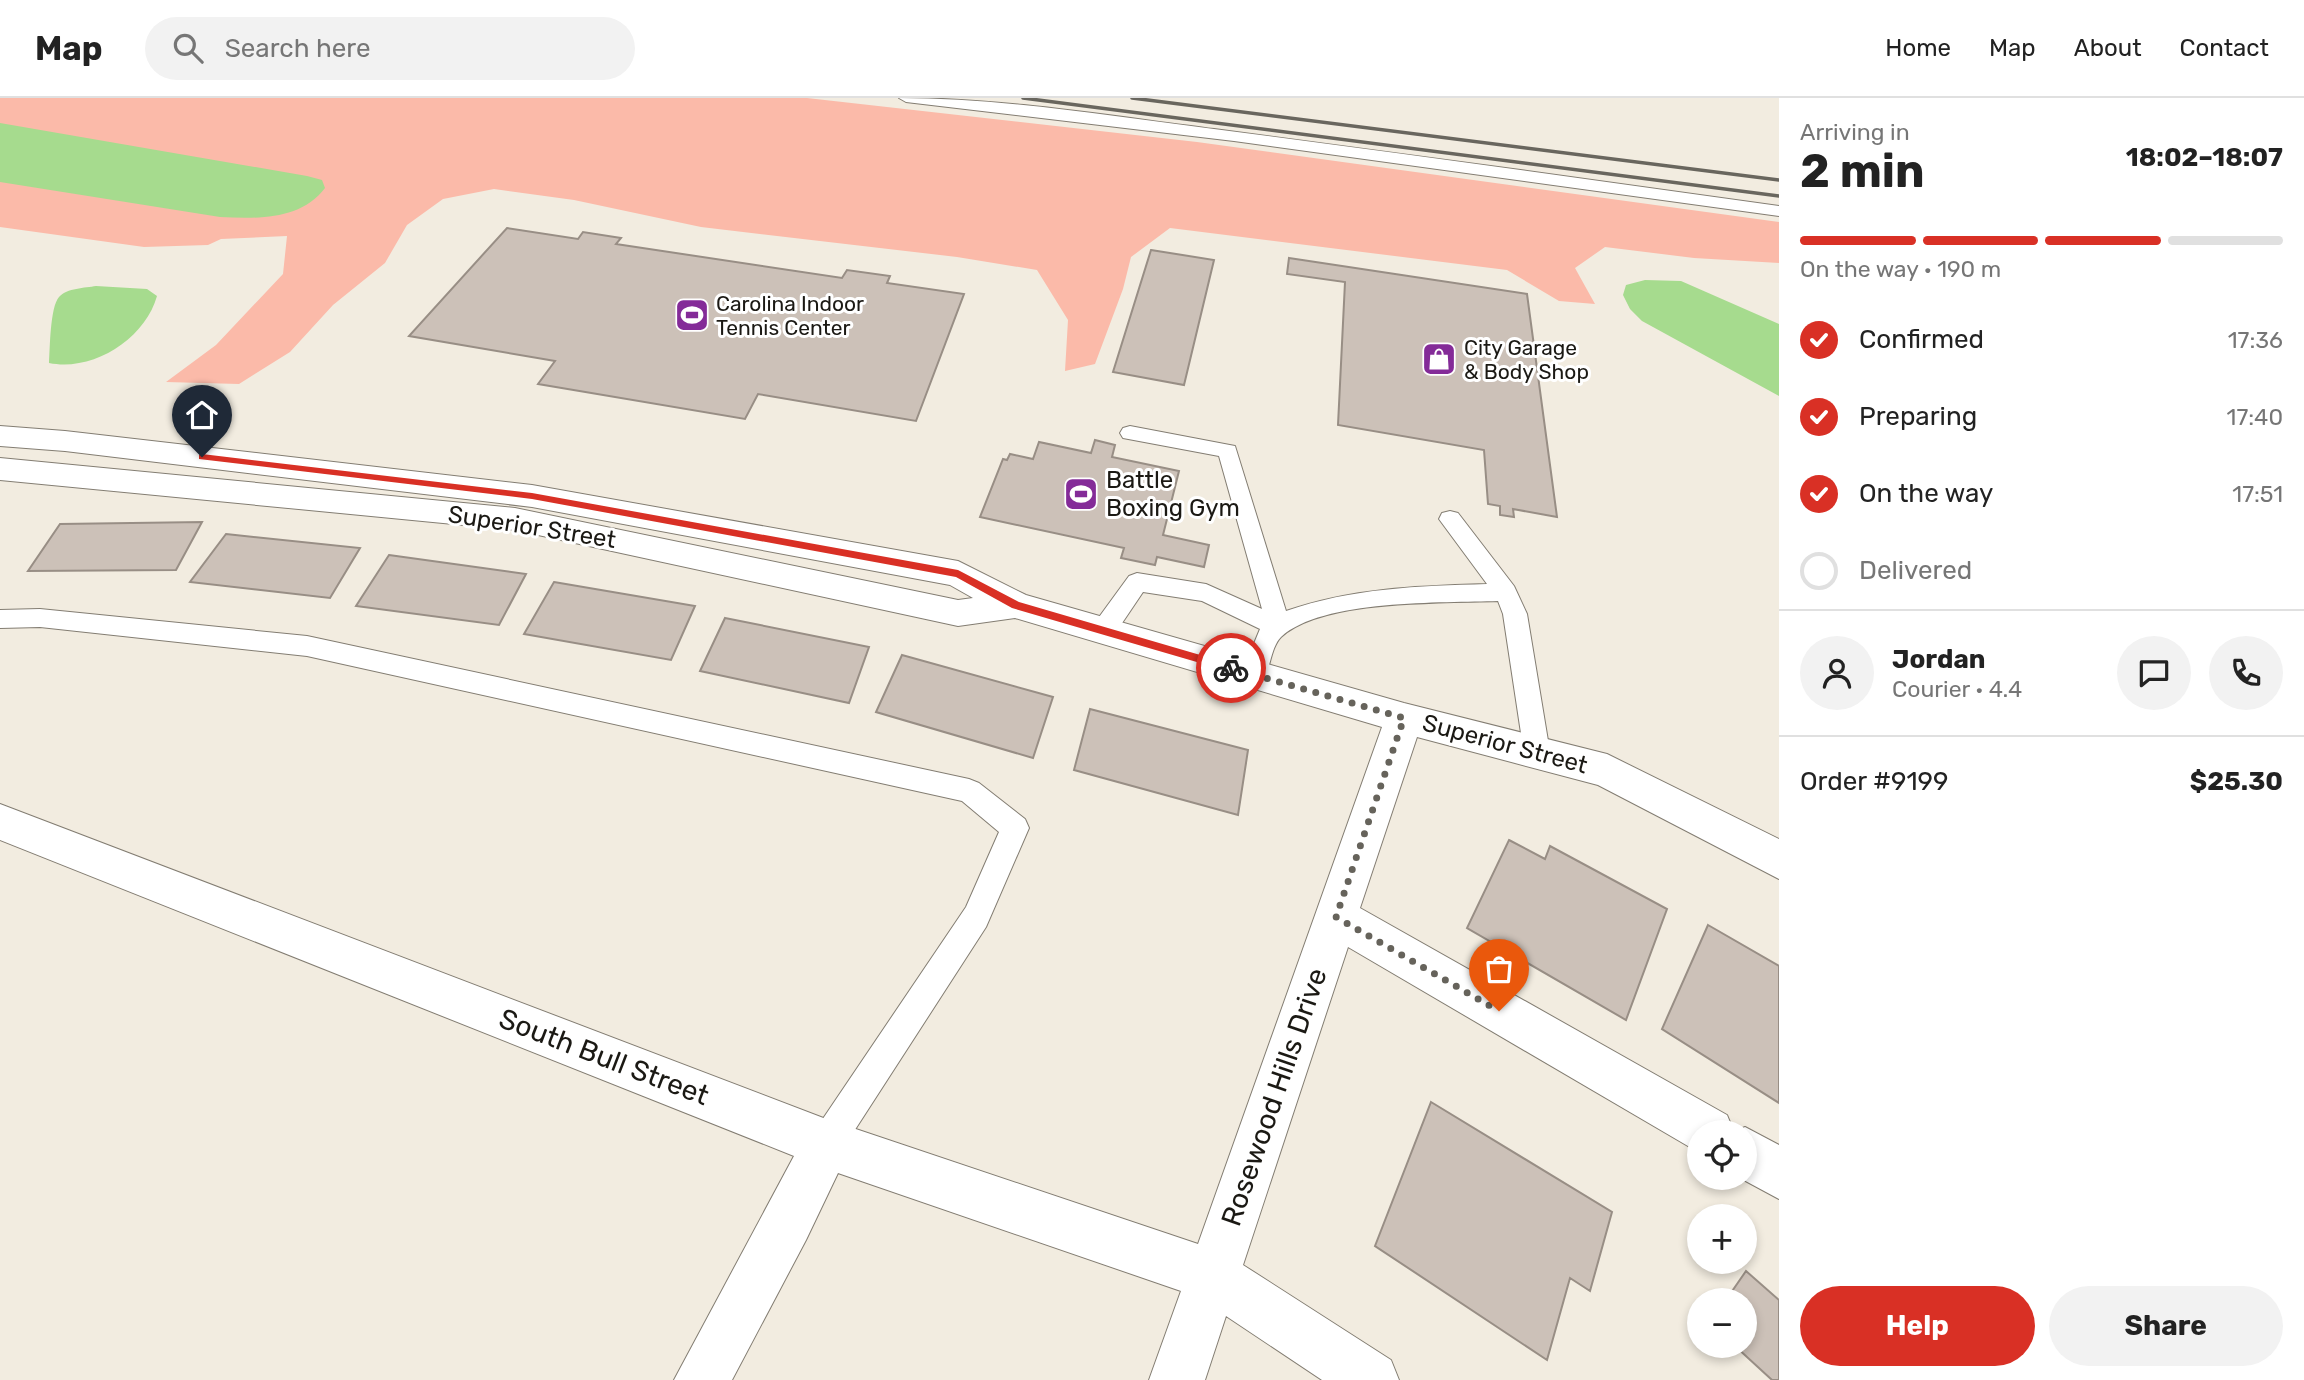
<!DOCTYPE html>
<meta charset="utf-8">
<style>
:root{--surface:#fff;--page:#f2f2f2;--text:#222;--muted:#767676;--line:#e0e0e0;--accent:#d93025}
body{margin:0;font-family:Rubik,sans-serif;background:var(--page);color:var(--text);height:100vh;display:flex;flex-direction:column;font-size:26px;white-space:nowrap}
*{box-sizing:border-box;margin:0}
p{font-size:23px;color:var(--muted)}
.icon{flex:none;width:38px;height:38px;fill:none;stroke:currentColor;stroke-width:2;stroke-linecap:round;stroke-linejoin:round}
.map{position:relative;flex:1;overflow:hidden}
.panel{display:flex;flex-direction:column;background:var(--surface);width:525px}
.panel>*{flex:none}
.controls{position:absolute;left:1687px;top:1022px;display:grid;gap:14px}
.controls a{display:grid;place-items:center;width:70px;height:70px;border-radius:50%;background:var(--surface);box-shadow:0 4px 10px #0003;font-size:35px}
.pin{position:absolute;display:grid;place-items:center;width:60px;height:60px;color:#fff;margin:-72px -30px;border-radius:50% 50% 50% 0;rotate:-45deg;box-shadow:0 0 7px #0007}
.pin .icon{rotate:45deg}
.courier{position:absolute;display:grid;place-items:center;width:70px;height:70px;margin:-35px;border:5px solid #d93025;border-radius:50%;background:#fff;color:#222;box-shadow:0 2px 9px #0007}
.overview em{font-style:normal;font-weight:700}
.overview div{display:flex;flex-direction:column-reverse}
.overview{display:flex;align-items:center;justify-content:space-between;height:119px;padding:0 21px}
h1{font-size:46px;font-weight:700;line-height:52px}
.bar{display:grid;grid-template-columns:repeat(4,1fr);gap:10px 7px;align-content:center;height:84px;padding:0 21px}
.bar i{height:9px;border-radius:5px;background:var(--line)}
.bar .current{background:var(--accent)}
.bar p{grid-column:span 4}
.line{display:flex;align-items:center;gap:18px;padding:0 21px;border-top:2px solid var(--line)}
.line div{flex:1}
.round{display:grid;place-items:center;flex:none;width:74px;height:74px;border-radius:37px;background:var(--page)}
ol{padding:0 21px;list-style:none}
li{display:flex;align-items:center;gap:21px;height:77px}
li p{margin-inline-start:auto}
li .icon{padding:7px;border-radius:50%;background:var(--accent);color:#fff;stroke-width:4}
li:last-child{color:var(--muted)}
li i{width:38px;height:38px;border:4px solid var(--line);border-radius:50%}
.action{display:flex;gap:14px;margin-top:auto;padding:14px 21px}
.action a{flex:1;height:80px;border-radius:42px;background:var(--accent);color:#fff;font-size:28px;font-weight:700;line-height:80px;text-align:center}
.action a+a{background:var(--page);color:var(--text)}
header{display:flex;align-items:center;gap:42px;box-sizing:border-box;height:98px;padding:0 35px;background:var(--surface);border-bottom:2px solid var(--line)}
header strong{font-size:33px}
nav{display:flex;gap:38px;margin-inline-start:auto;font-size:24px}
.search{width:490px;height:63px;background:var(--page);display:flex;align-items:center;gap:18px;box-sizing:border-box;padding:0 24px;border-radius:38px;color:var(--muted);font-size:26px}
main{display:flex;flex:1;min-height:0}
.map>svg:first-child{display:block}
</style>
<header>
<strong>Map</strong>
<div class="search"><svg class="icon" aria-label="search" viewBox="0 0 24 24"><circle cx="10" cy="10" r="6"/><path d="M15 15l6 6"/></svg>Search here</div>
<nav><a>Home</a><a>Map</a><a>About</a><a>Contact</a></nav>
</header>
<main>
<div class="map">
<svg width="1779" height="1282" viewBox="0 0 1779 1282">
<rect width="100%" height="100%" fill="#f2ece0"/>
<!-- green -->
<path fill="#fbbaa9" d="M0,0H807L1197,44L1779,124V165L1694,160L1605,149L1575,170L1595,206L1559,203L1507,172L1170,130L1131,159L1123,191L1095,266L1065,273L1068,222L1037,172L957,159L701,129L574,102L494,91L443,101L407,127L385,165L333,207L290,254L239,286L166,284L216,247L283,176L287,138L221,141L208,147L144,149L0,129Z"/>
<!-- water -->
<path fill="#a6db8e" d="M0,25L307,78L322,82L325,90C301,122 258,121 220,119L0,84Z
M1645,182L1681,183L1779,226V298L1642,223L1630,211L1623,197L1626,187Z
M96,188L147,191L157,198C145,241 93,274 49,265C50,251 50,209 59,199C67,190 85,190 96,188Z"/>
<!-- building -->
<path fill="#ccc1b8" stroke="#988e85" stroke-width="2" d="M507,130L578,141L583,134L621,140L616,146L842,180L847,172L890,178L887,185L964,196L916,323L758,296L745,321L538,286L555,263L409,238Z
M1151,152L1214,162L1184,287L1113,274Z
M1289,160L1527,196L1557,419L1513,411L1514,419L1500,417V408L1488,406L1484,352L1338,327L1345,184L1287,176Z
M1095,342L1115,347L1112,359L1179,373L1163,437L1209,447L1204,469L1157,459L1155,467L1121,460L1124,450L980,419L1003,361L1007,362L1010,356L1033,361L1039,344L1091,355Z
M202,424L176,472L28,473L60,426Z
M226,436L360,450L330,500L190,484Z
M389,457L526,476L499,527L356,508Z
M554,484L695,508L671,562L524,536Z
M725,520L869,549L849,605L700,573Z
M902,557L1053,599L1033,660L876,614Z
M1090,611L1248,652L1238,717L1074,672Z
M1509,742L1545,761L1550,748L1667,811L1626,922L1467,830Z
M1708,827L1779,868V1005L1662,931Z
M1431,1004L1612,1114L1590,1193L1570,1180L1547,1262L1375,1148Z
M1746,1173L1779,1202V1282H1772L1735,1248H1745V1202H1726Z"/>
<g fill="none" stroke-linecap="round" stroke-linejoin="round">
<!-- service casing -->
<g stroke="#837d72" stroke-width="2">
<path id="service" d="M899,0C1004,0 1110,18 1214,31C1402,55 1591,82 1779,108V118L1234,43L906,4Z
M1130,328L1235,348L1286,513C1352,490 1418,488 1487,486L1439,421L1442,415L1450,413L1458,415L1514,488L1527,516L1550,655L1546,663L1537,666L1528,663L1524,655L1503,516L1498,503C1443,505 1322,501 1281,539C1271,549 1270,571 1263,584L1254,587L1245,584L1241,577L1260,531L1202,503L1143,494L1112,540L1103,542L1094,540L1091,533L1094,526L1129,478L1137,475L1206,486L1262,511L1219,358L1123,340L1120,335L1123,330Z
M40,511L307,538L969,681L979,685L1025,721L1029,730L986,829L838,1058L826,1063L814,1058L809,1046L814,1034L966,809L999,734L962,703L307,558L40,529L0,530V512Z"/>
</g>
<!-- minor casing -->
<g stroke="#837d72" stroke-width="2">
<path id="minor" d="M0,328L65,333L532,387L958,463L1026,497L1404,605L1607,656L1779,741V781L1598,687L1417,639L1360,810L1727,1017L1734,1034L1745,1029L1779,1047V1101L1740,1080H1745V1034H1699V1054L1693,1051L1348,849L1243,1167L1391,1262L1399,1282H1322L1226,1218L1205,1282H1149L1181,1193L838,1075L806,1142L732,1282H674L794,1058L0,742V706L826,1021L1198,1146L1382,629L1015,520L958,528L515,432L0,382V360L515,410L958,502L973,500L950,487L532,409L65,353L0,348Z"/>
</g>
<!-- service -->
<use href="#service" fill="#fff" fill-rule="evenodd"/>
<!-- minor -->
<use href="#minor" fill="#fff" fill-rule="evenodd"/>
<!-- rail -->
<path stroke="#69665e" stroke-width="3.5" d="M1023,0L1779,98
M1132,0L1779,82"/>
</g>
<!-- route -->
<path fill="#d93025" d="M202,356L532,395L958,472L1019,504L1231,566L1236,570L1231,574L1012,510L956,479L532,401L199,361V357Z"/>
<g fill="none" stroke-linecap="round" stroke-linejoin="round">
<!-- done -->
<path stroke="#66635b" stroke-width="7" stroke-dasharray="0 12.6" d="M1231,570L1404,620L1336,819L1499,913"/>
</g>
<!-- icons -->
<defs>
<g id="stadium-square" transform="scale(1.75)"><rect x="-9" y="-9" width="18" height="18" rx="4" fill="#842b98" stroke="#fff"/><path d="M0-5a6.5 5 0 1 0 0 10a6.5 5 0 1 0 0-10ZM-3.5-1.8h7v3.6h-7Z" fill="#fff"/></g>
<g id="shop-square" transform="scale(1.75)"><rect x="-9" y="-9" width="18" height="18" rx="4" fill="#842b98" stroke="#fff"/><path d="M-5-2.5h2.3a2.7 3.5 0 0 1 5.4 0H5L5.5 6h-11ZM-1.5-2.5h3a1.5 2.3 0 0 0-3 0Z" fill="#fff"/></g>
</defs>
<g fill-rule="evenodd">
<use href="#stadium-square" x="692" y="217"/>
<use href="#shop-square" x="1439" y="261"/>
<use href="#stadium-square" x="1081" y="396"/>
</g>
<g text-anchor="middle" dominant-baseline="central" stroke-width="6" stroke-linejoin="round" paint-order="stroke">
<!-- far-poi labels -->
<g font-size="21" fill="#1b1914" stroke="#fff" text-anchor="start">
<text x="716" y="205">Carolina Indoor<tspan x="716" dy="24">Tennis Center</tspan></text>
<text x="1464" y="249">City Garage<tspan x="1464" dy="24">&amp; Body Shop</tspan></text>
</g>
<!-- poi labels -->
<g font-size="24" fill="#1b1914" stroke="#fff" text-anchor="start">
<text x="1106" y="382">Battle<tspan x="1106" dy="28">Boxing Gym</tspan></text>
</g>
<!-- street labels -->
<g font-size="24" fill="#1b1914" stroke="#fff">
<text transform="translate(532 429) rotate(9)">Superior Street</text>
<text transform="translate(1505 646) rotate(15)">Superior Street</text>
</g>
<!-- near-street labels -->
<g font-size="28" fill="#1b1914" stroke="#fff">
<text transform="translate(604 959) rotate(21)">South Bull Street</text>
<text transform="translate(1274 999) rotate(-71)">Rosewood Hills Drive</text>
</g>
</g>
</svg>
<div class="controls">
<a><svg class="icon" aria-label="locate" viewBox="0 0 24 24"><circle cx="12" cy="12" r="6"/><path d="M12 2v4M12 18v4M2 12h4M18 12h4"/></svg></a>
<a>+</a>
<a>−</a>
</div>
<div class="pin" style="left:1499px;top:913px;background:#ea580c"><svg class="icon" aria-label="bag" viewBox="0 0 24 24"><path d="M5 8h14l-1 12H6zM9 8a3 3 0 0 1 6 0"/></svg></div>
<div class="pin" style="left:202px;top:359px;background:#1f2937"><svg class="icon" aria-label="home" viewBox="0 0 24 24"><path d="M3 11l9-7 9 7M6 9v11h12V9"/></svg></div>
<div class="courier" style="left:1231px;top:570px"><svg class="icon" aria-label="bike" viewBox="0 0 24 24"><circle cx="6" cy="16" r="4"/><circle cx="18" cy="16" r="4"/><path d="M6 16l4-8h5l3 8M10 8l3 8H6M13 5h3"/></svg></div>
</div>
<section class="panel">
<div class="overview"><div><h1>2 min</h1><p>Arriving in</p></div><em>18:02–18:07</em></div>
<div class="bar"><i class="current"></i><i class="current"></i><i class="current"></i><i></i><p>On the way · 190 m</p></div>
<ol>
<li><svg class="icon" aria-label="check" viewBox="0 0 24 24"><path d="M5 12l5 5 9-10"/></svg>Confirmed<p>17:36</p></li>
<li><svg class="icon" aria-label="check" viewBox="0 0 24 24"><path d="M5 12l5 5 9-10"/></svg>Preparing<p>17:40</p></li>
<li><svg class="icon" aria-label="check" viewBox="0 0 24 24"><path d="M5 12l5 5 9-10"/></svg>On the way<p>17:51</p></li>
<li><i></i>Delivered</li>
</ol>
<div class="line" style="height:126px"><a class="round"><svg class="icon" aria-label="person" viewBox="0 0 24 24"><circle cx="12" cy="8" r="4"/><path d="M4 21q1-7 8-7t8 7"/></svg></a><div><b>Jordan</b><p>Courier · 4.4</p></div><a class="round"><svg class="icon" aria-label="chat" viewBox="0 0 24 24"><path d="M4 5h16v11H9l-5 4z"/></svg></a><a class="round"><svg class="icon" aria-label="phone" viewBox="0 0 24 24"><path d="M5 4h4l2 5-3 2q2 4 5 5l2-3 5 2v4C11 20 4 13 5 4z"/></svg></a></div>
<div class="line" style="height:91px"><div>Order #9199</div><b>$25.30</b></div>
<div class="action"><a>Help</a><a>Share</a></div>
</section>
</main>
